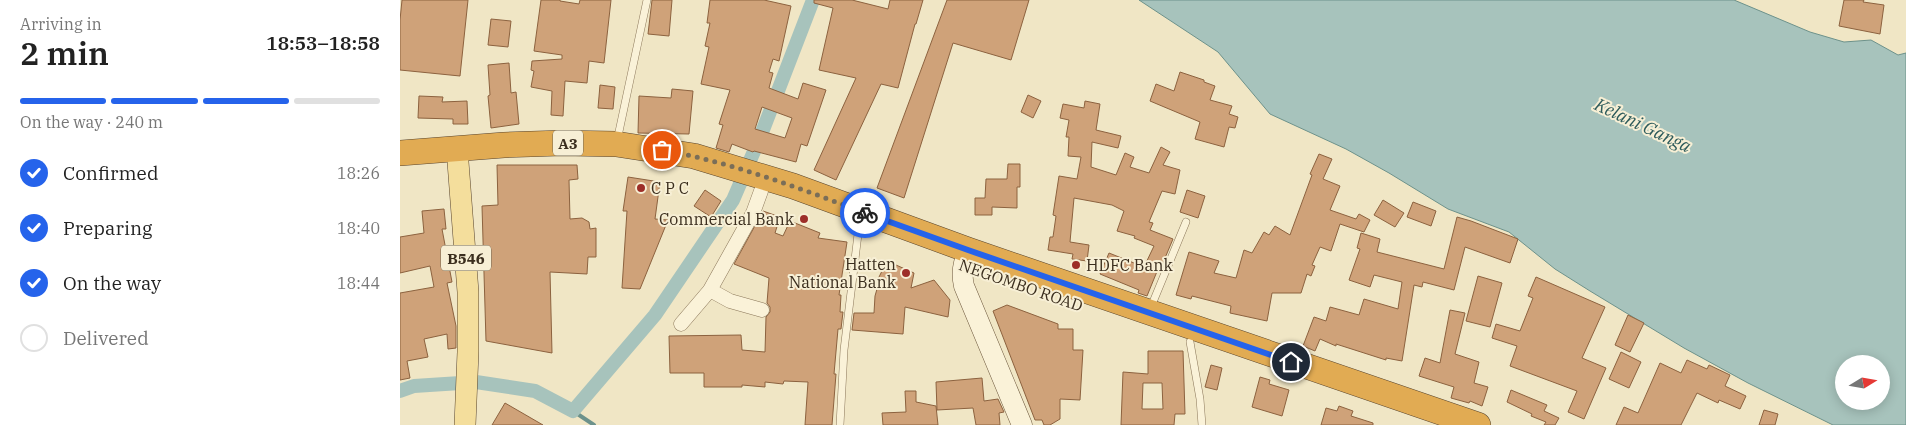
<!DOCTYPE html>
<meta charset="utf-8">
<style>
:root{--surface:#fff;--page:#f6f6f6;--text:#222;--muted:#767676;--line:#e0e0e0;--accent:#2563eb}
body{margin:0;font-family:"IBM Plex Serif",serif;background:var(--page);color:var(--text);height:100vh;display:flex;flex-direction:column;font-size:19px;white-space:nowrap}
*{box-sizing:border-box;margin:0}
p{font-size:16px;color:var(--muted)}
.icon{flex:none;width:28px;height:28px;fill:none;stroke:currentColor;stroke-width:2;stroke-linecap:round;stroke-linejoin:round}
.map{position:relative;flex:1;overflow:hidden}
.panel{display:flex;flex-direction:column;background:var(--surface);width:400px}
.panel>*{flex:none}
.needle{width:32px;rotate:79deg}
.tools{position:absolute;left:1435px;top:355px;display:grid;gap:10px}
.tools a{display:grid;place-items:center;width:55px;height:55px;border-radius:50%;background:var(--surface);box-shadow:0 2px 12px #0003;font-size:25px}
.pin{position:absolute;display:grid;place-items:center;width:42px;height:42px;color:#fff;margin:-21px;border:2px solid #fff;border-radius:50%;box-shadow:0 1px 5px #0007}
.courier{position:absolute;display:grid;place-items:center;width:50px;height:50px;margin:-25px;border:4px solid #2563eb;border-radius:50%;background:#fff;color:#222;box-shadow:0 1px 6px #0007}
.head em{font-style:normal;font-weight:600}
.head div{display:flex;flex-direction:column-reverse}
.head{display:flex;align-items:center;justify-content:space-between;height:85px;padding:0 20px}
h1{font-size:32px;font-weight:600;line-height:38px}
.bar{display:grid;grid-template-columns:repeat(4,1fr);gap:8px 5px;align-content:center;height:60px;padding:0 20px}
.bar i{height:6px;border-radius:4px;background:var(--line)}
.bar .active{background:var(--accent)}
.bar p{grid-column:span 4}
ol{padding:0 20px;list-style:none}
li{display:flex;align-items:center;gap:15px;height:55px}
li p{margin-inline-start:auto}
li .icon{padding:5px;border-radius:50%;background:var(--accent);color:#fff;stroke-width:4}
li:last-child{color:var(--muted)}
li i{width:28px;height:28px;border:2px solid var(--line);border-radius:50%}
main{display:flex;flex:1;min-height:0}
.map>svg:first-child{display:block}
</style>
<main>
<section class="panel">
<div class="head"><div><h1>2 min</h1><p>Arriving in</p></div><em>18:53–18:58</em></div>
<div class="bar"><i class="active"></i><i class="active"></i><i class="active"></i><i></i><p>On the way · 240 m</p></div>
<ol>
<li><svg class="icon" aria-label="check" viewBox="0 0 24 24"><path d="M5 12l5 5 9-10"/></svg>Confirmed<p>18:26</p></li>
<li><svg class="icon" aria-label="check" viewBox="0 0 24 24"><path d="M5 12l5 5 9-10"/></svg>Preparing<p>18:40</p></li>
<li><svg class="icon" aria-label="check" viewBox="0 0 24 24"><path d="M5 12l5 5 9-10"/></svg>On the way<p>18:44</p></li>
<li><i></i>Delivered</li>
</ol>
</section>
<div class="map">
<svg width="1506" height="425" viewBox="0 0 1506 425">
<rect width="100%" height="100%" fill="#f0e6c5"/>
<!-- water -->
<path fill="#a7c3bc" stroke="#6d928b" fill-rule="evenodd" d="M739,0H1334L1410,32L1444,42L1471,40L1498,55L1506,53V425H1433L1348,383L1284,348L1190,291L1155,269L1109,232L1048,209L989,173L946,149L870,114L818,52ZM1444,364H1481V401H1444Z"/>
<g fill="none" stroke-linecap="round" stroke-linejoin="round">
<!-- stream -->
<path stroke="#6d928b" stroke-width="4" d="M173,411L194,425"/>
<!-- canal -->
<path stroke="#a7c3bc" stroke-width="14" d="M0,391L14,386L76,382L135,391L173,411L255,315L333,200L361,135L413,0"/>
</g>
<!-- building -->
<path fill="#cfa279" stroke="#8c623f" fill-rule="evenodd" d="M2,0H68L60,76L0,70V20Z
M141,0H160V1L179,4L180,0H211L204,63L189,61L187,83L165,81L163,116L151,115L152,91L131,87L134,71L131,70L132,61L162,59V55L134,51Z
M252,0H272L269,36L248,34Z
M310,0H364L391,6L379,61L373,59L369,72L373,73L369,88L398,99L403,83L426,90L407,146L401,144L396,162L354,151L353,152L332,144L329,152L316,148L323,125L319,124L330,90L301,84L309,47L305,46L310,23H307ZM362,107L392,118L385,138L355,129Z
M414,0H452L488,9L490,0H523L516,24H515L498,88L481,84L436,180L414,170L456,78L419,70L433,8L414,3Z
M547,0H629L611,60L553,43L504,198L477,188Z
M1444,0H1464L1463,2L1484,5L1480,34L1439,26Z
M91,19L111,21L108,47L88,45Z
M109,63L111,93L116,92L119,124L91,128L88,96L90,95L88,65Z
M780,72L804,80V82L815,86L810,100L832,106L829,114L838,117L835,128L829,127L824,147L795,139L800,122L750,101L756,84L774,91Z
M200,85L215,87L213,109L198,108Z
M272,89L293,91L289,134L238,133L239,96L271,98Z
M628,95L641,101L633,118L621,112Z
M19,96L43,97L42,102L67,101L68,124H53V119L18,118Z
M685,101L700,104L696,130L721,136L718,148L692,142L691,167L716,175L725,153L734,157L730,167L749,173L761,147L770,152L763,165L780,170L775,194L762,191L749,222L753,223L750,230L773,239L760,270L758,269L747,296L738,293L739,290L700,274L709,253L744,267L754,246L734,238L735,236L717,231L724,211L712,205L674,198L670,242L689,245L687,261L672,259L673,254L648,250L650,237H653L656,216L653,215L659,176L677,179L681,157L668,156L669,137H666L669,120L660,118L663,104L684,108Z
M919,154L932,159L923,179L940,186L930,210L956,219L959,214L970,220L964,232L940,224L931,251L920,247L912,265L915,266L911,276L907,274L901,293H872L867,321L830,313L831,306L792,296L791,299L776,295L789,252L819,261L814,273L836,278L844,250L852,253L864,232L869,235L875,226L890,235L912,175L910,174Z
M608,164H620V187H617V208L592,207V215H575V198H585L586,179H607Z
M97,165H177L178,179L169,180L170,219L182,218L189,222L190,229L196,228V257H188L187,274L150,272L152,353L86,341L82,206L98,205Z
M228,177L260,182L255,219L268,220L240,289L222,288L227,211H223Z
M305,190L321,201L311,217L294,206Z
M787,190L805,196L798,218L780,212Z
M983,200L1004,213L995,227L974,215Z
M1013,202L1036,211L1031,226L1007,217Z
M44,209L46,229H42L52,282L47,283L56,326V348L48,349L47,334L24,339L28,357L7,361L10,378L0,380V293L34,287L30,266L0,273V237L24,233L22,211Z
M363,211L380,217L375,233L383,236L390,221L420,233L418,238L447,242L439,295H441L440,312H443L441,329H438L434,374H436L432,425H405L408,382L384,381L383,384L365,382V387L342,385V387H304V373H270L269,336L341,335L342,350L365,352L366,317L370,312V307L367,303L369,278L334,264Z
M1057,217L1071,221L1118,239L1110,263L1065,247L1054,290L1023,282L1022,287L1014,285L1002,361L986,358V360L936,344V346L920,339L915,351L903,346L914,317L926,321L930,307L959,315L964,299L998,309L1002,282L974,275L970,287L949,280L960,249L957,248L961,233L980,239L977,252L1044,269Z
M487,261L514,273L511,288L534,280L550,300L548,317L505,307L503,334L452,330L454,313H474L475,296L479,282L477,281Z
M1078,276L1102,283L1090,327L1066,321Z
M1136,277L1205,307L1182,358L1206,368L1184,419L1168,412L1177,391L1110,366L1117,346L1092,338L1096,324L1120,331L1133,298L1128,296Z
M607,305L658,324V329H673V350H683L680,400L660,399V419L650,425H644L642,420H635L593,311Z
M1050,310L1065,313L1055,354L1079,362L1074,383L1088,387L1082,406L1070,401L1069,403L1051,398L1054,387L1019,376L1025,358L1040,363Z
M1228,315L1244,323L1230,352L1215,345Z
M748,351H783L785,414H775L774,425H721L723,372L748,374ZM743,383H762L763,409H742Z
M1221,352L1241,362L1229,388L1209,379Z
M1287,360L1307,369L1309,365L1330,375L1325,386L1346,396L1340,409L1319,400L1318,403L1297,393L1281,425H1216L1224,407L1238,413L1260,363L1281,373Z
M811,365L822,368L817,390L805,387Z
M860,377L870,380L869,384L889,390L882,416L852,407Z
M582,378L584,401L598,399L604,412L599,413L600,425H576L573,408L537,410L536,382Z
M1111,390L1147,405L1144,411L1159,418L1155,425H1144L1146,422L1131,416L1132,414L1107,402Z
M505,391H516V402L536,406L538,425H483L482,413L506,412Z
M105,403L143,425H92Z
M939,406L953,411L951,416L973,423V425H921L926,408L937,411Z
M1364,410L1378,414L1375,425H1359Z"/>
<g fill="none" stroke-linecap="round" stroke-linejoin="round">
<!-- lane casing -->
<g stroke="#8b775a" stroke-width="8">
<path id="lane" d="M217,141L247,0
M751,307L786,222
M790,342L800,399L802,425
M440,425L444,350L459,226"/>
</g>
<!-- street casing -->
<g stroke="#8b775a" stroke-width="15">
<path id="street" d="M310,290L330,301L362,310
M281,324L310,290L353,213L361,191"/>
</g>
<!-- secondary casing -->
<g stroke="#6d583d" stroke-width="21">
<path id="secondary" d="M568,250C563,264 561,273 564,286L622,425"/>
</g>
<!-- primary casing -->
<g stroke="#59452e" stroke-width="22">
<path id="primary" d="M57,149L68,292V352L65,425"/>
</g>
<!-- highway casing -->
<g stroke="#59452e" stroke-width="26">
<path id="highway" d="M0,153L104,145L162,143L216,144L294,156L393,186L568,250L1078,425"/>
</g>
<!-- lane -->
<use href="#lane" stroke="#faf2d8" stroke-width="7"/>
<!-- street -->
<use href="#street" stroke="#faf2d8" stroke-width="14"/>
<!-- secondary -->
<use href="#secondary" stroke="#faf2d8" stroke-width="20"/>
<!-- primary -->
<use href="#primary" stroke="#f4de9c" stroke-width="21"/>
<!-- highway -->
<use href="#highway" stroke="#e1ab53" stroke-width="25"/>
</g>
<g fill="none" stroke-linecap="round" stroke-linejoin="round">
<!-- done -->
<path stroke="#7a6e58" stroke-width="5" stroke-dasharray="0 9" d="M262,150C331,162 399,188 465,213"/>
<!-- route -->
<path stroke="#2563eb" stroke-width="6" d="M465,213L568,250L891,362"/>
</g>
<!-- markers -->
<g fill="#9d2e28" stroke="#f7efd5" stroke-width="2">
<circle cx="241" cy="188" r="5"/>
<circle cx="404" cy="219" r="5"/>
<circle cx="676" cy="265" r="5"/>
<circle cx="506" cy="273" r="5"/>
</g>
<g text-anchor="middle" dominant-baseline="central" stroke-width="4" stroke-linejoin="round" paint-order="stroke">
<!-- shield labels -->
<g fill="#f7efd5" stroke="#736855" stroke-width="1">
<rect x="153" y="130.5" width="30" height="25" rx="4"/>
<rect x="41" y="245.5" width="50" height="25" rx="4"/>
</g>
<g font-size="15" font-weight="bold" fill="#3b2e1e">
<text x="168" y="143">A3</text>
<text x="66" y="258">B546</text>
</g>
<!-- poi labels -->
<g font-size="16" fill="#3b2e1e" stroke="#f7efd5" text-anchor="start">
<text x="251" y="188">C P C</text>
<text x="394" y="219" text-anchor="end">Commercial Bank</text>
<text x="496" y="264" text-anchor="end">Hatten<tspan x="496" dy="18">National Bank</tspan></text>
<text x="686" y="265">HDFC Bank</text>
</g>
<!-- street labels -->
<g font-size="16" fill="#3b2e1e" stroke="#f7efd5">
<text transform="translate(621 285) rotate(19)">NEGOMBO ROAD</text>
</g>
<!-- water labels -->
<g font-size="18" font-style="italic" fill="#2d5b5b" stroke="#f7efd5">
<text transform="translate(1243 125) rotate(25)">Kelani Ganga</text>
</g>
</g>
</svg>
<div class="tools">
<a><svg class="needle" viewBox="-14 -14 28 28"><path d="M0-13l5 13h-10z" fill="#e53935"/><path d="M0 13l5-13h-10z" fill="#767676"/></svg></a>
</div>
<div class="pin" style="left:262px;top:150px;background:#ea580c"><svg class="icon" aria-label="bag" viewBox="0 0 24 24"><path d="M5 8h14l-1 12H6zM9 8a3 3 0 0 1 6 0"/></svg></div>
<div class="pin" style="left:891px;top:362px;background:#1f2937"><svg class="icon" aria-label="home" viewBox="0 0 24 24"><path d="M3 11l9-7 9 7M6 9v11h12V9"/></svg></div>
<div class="courier" style="left:465px;top:213px"><svg class="icon" aria-label="bike" viewBox="0 0 24 24"><circle cx="6" cy="16" r="4"/><circle cx="18" cy="16" r="4"/><path d="M6 16l4-8h5l3 8M10 8l3 8H6M13 5h3"/></svg></div>
</div>
</main>
